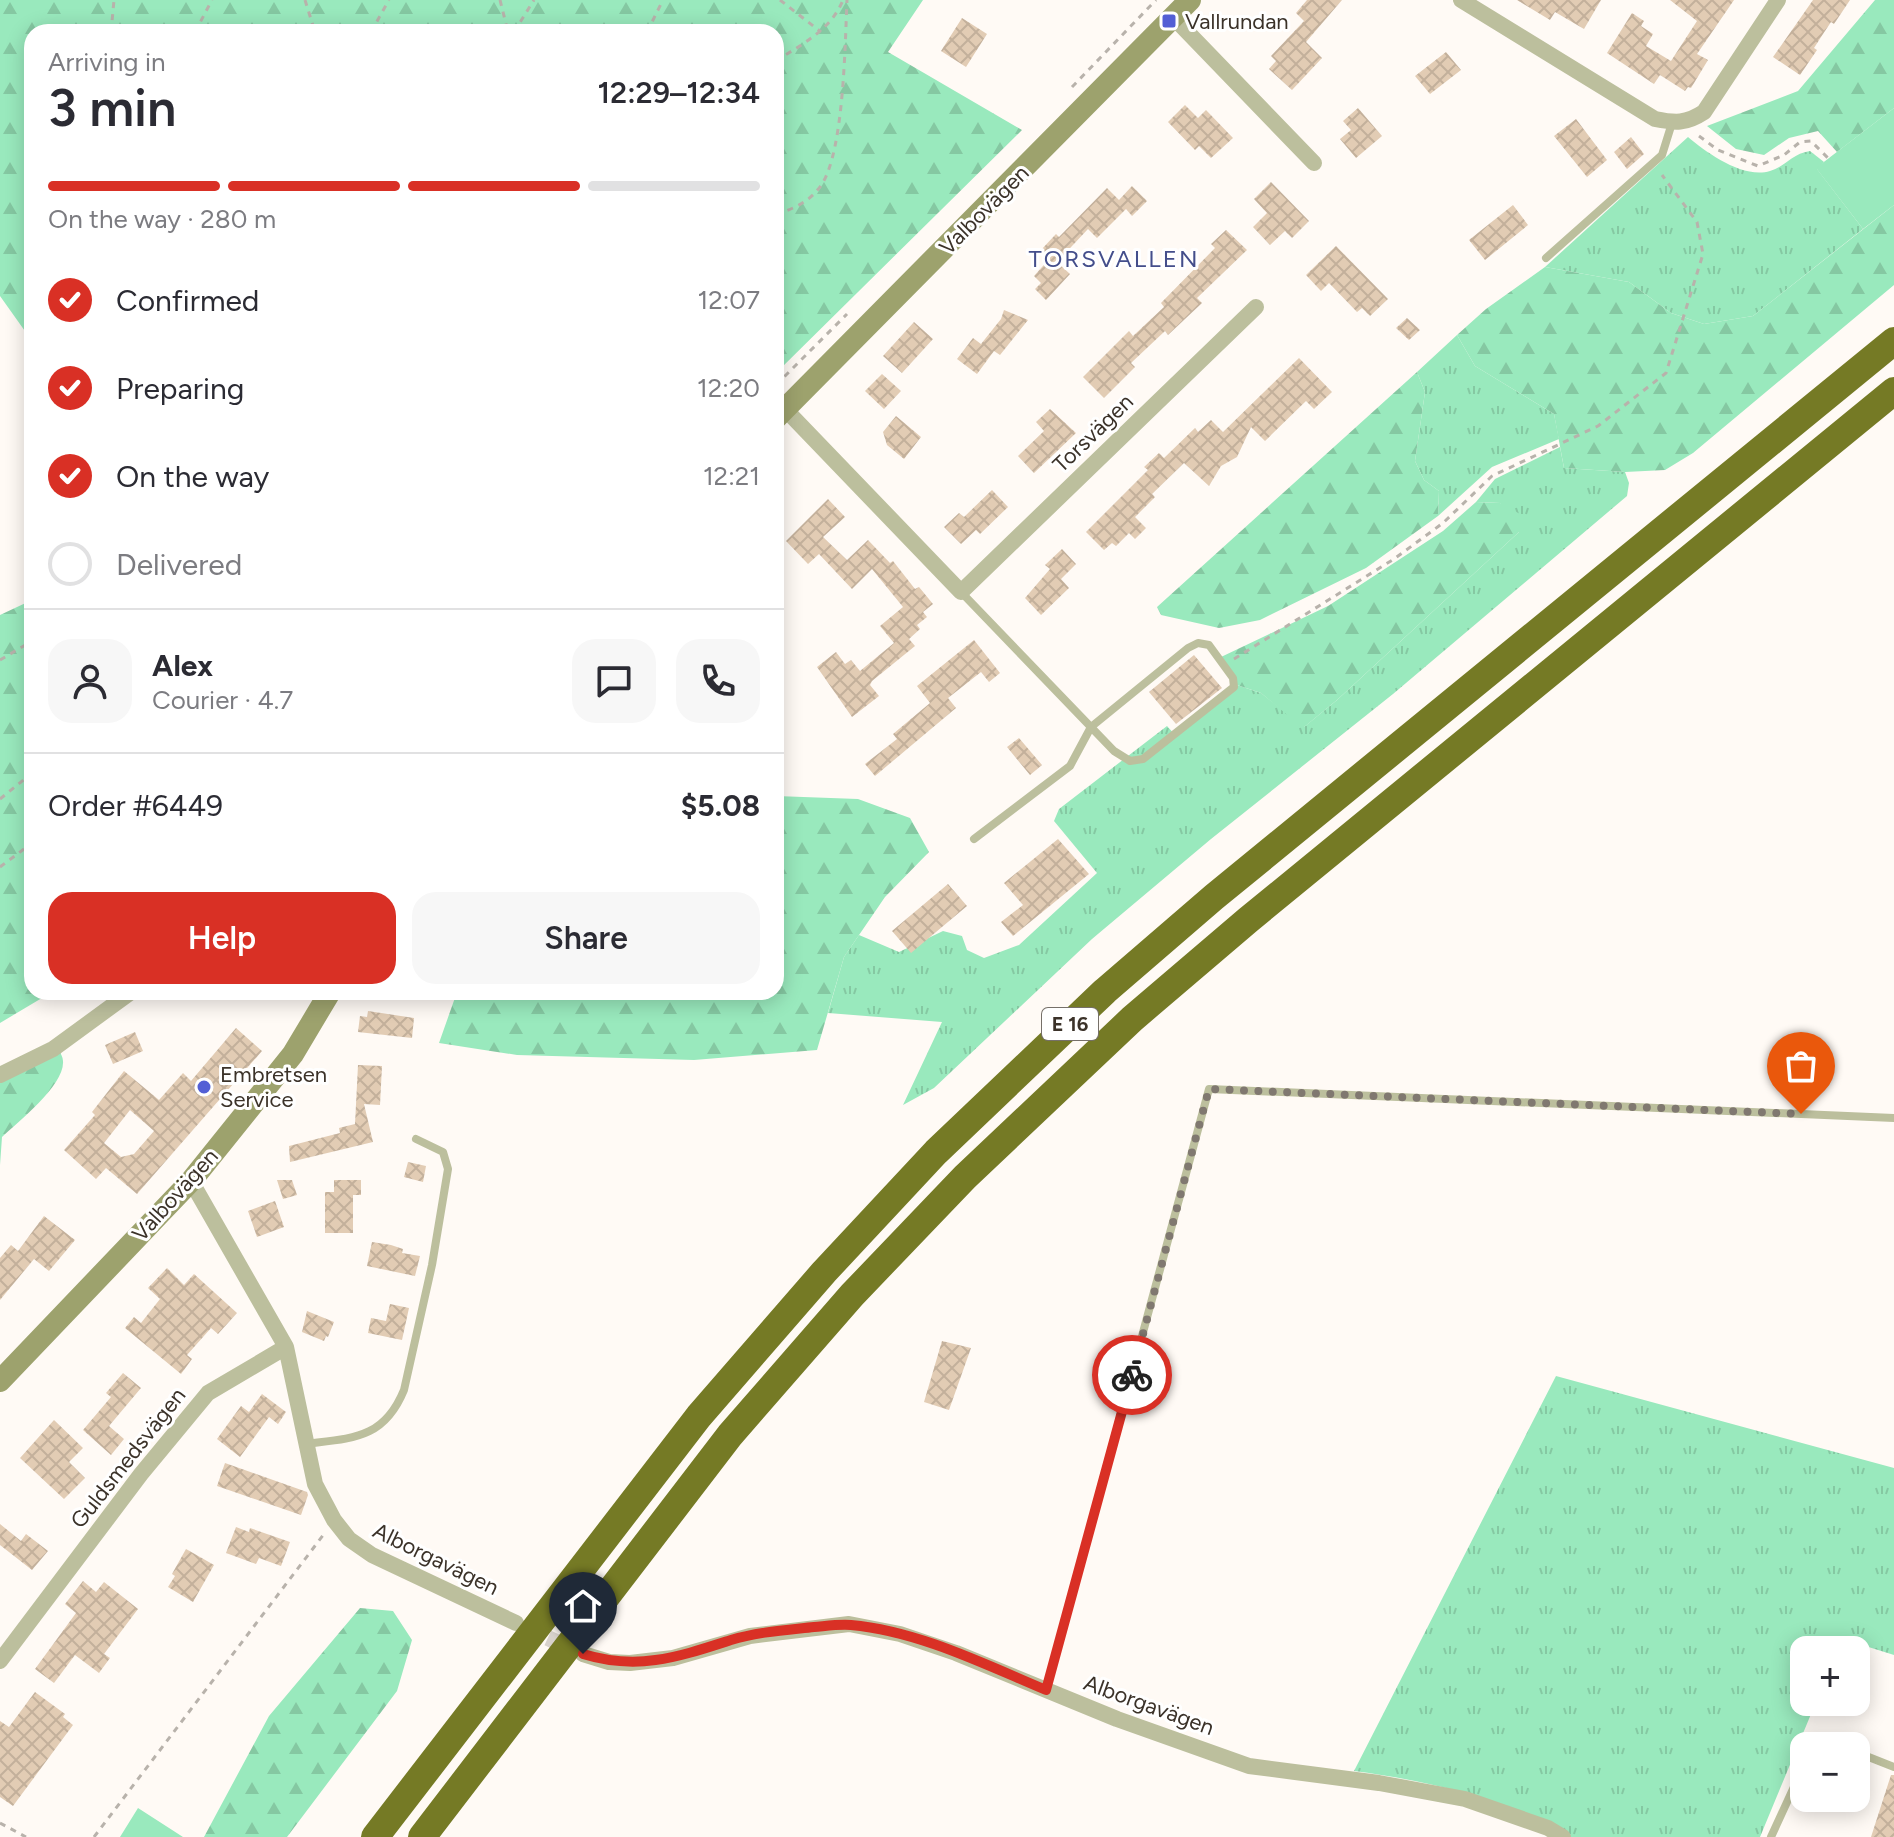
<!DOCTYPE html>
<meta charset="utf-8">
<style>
:root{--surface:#fff;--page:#f7f7f7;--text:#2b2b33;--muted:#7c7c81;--line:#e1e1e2;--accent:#d93025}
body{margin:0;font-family:Figtree,sans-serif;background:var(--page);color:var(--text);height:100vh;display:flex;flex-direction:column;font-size:30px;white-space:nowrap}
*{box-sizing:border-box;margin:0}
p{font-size:26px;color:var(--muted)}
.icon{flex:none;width:44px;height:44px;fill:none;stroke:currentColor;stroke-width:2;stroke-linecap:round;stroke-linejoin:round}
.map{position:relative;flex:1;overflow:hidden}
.sheet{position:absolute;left:24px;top:24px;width:760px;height:976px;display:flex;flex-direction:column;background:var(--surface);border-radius:24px;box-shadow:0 4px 20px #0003}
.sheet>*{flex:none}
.tools{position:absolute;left:1790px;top:1636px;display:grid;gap:16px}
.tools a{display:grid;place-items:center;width:80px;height:80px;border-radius:16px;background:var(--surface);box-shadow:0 4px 20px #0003;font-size:40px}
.pin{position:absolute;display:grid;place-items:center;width:68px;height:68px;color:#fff;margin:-82px -34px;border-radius:50% 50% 50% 0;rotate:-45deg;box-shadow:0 0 8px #0007}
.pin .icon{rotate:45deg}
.courier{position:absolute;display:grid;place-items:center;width:80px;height:80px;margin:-40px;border:6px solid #d93025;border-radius:50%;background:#fff;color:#222;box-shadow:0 2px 10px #0007}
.overview em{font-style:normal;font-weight:600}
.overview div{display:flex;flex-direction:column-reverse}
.overview{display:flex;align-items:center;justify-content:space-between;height:136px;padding:0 24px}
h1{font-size:52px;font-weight:600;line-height:60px}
.bar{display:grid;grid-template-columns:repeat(4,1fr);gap:12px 8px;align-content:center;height:96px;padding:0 24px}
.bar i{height:10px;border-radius:6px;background:var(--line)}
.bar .on{background:var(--accent)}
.bar p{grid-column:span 4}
.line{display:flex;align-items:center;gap:20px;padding:0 24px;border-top:2px solid var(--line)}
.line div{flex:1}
.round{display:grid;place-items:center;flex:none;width:84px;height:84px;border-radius:24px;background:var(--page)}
ol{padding:0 24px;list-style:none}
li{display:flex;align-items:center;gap:24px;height:88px}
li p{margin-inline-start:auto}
li .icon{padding:8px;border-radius:50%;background:var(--accent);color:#fff;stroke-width:4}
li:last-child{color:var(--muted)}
li i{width:44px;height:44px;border:4px solid var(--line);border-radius:50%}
.cta{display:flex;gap:16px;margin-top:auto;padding:16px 24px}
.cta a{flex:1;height:92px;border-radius:24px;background:var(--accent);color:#fff;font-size:32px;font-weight:600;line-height:92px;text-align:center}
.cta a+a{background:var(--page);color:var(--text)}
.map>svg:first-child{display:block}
</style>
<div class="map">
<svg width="1894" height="1837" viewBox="0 0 1894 1837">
<defs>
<pattern id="grass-tufts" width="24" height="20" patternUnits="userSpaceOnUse" patternTransform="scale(2)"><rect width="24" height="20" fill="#99e9bd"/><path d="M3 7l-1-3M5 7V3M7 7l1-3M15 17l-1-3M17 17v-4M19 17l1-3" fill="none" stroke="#85c8a2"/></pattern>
<pattern id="forest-firs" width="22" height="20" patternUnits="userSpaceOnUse" patternTransform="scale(2)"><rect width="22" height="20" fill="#99e9bd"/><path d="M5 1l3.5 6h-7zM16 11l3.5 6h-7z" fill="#85c8a2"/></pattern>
<pattern id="building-cross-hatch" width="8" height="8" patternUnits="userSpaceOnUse" patternTransform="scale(2)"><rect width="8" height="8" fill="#e2ccb4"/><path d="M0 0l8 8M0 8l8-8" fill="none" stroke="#c3b09b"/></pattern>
</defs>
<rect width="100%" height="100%" fill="#fffaf5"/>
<!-- grass -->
<path fill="url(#grass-tufts)" d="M1688,137C1707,153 1743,179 1770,171C1785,167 1791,154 1810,151L1824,162L1817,169L1863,229L1753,316L1704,324L1671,313L1629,282L1545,267Z
M1457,335L1475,366L1554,414L1559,439L1492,467L1438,516L1439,491L1424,480L1415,461L1425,392L1417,372Z
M1560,447L1564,468L1625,472L1629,483L1627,496L1393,694L1211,839L1092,939L934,1088L903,1105L942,1022L828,1013L844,957L859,935L899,952L943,931L962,936L967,950L984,958L1019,945L1097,873L1054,821L1059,809L1167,726L1176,736L1237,685L1261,693L1304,727L1337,700L1519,532L1500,503L1476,502L1495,479Z
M1556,1376L1894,1468V1655L1843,1639L1838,1650H1804V1702H1816L1760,1837H1571C1514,1799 1422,1780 1354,1771Z"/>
<!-- forest -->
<path fill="url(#forest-firs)" d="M0,0H923L888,52L1022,130L776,373V32H32V341L0,296Z
M1875,0H1894V108L1837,152L1818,131L1789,138L1764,155L1736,149L1707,126L1798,91Z
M1894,205V285L1693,453L1665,470L1625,472L1564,468L1554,414L1475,366L1457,335L1486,309L1545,267L1629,282L1671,313L1704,324L1753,316Z
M1417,372L1425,392L1415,461L1424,480L1439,491L1438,516L1366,568L1260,620L1219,628L1161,615L1157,607Z
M1476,502L1500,503L1520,514L1519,532L1337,700L1303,728L1261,693L1237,685L1221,657L1328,606L1443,531Z
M32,600V992H52L0,1023V615Z
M776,796L858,799L910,818L929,852L885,897L844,957L817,1050L694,1060L517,1055L439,1043L457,992H776Z
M59,1049C60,1053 63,1057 63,1061C65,1085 18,1122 2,1137L0,1165V1083L49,1058Z
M360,1608L393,1611L412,1640L397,1691L287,1837H204L269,1716Z"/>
<!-- pitch -->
<path fill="#99e9bd" d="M1894,108V205L1863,229L1816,168Z
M138,1808L183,1837H120Z"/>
<!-- building -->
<path fill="url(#building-cross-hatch)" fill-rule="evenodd" d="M1307,0H1342L1306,42L1322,58L1292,90L1269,69L1276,61L1271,56L1304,21L1296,13Z
M1517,0H1601L1584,29L1555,12L1550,20Z
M1670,0H1734L1697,54L1708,60L1691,88L1688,87L1685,91L1660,75L1654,84L1607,53L1632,13L1644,21L1641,26L1653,34L1646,46L1671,61L1697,21Z
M1813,0H1850L1834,24L1831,22L1823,34L1814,48L1817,50L1800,75L1773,57Z
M962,18L987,34L966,67L941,51Z
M1446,52L1461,70L1430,94L1415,76Z
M1185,105L1198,118L1206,110L1233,138L1211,158L1199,146L1195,150L1168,122Z
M1358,108L1382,136L1356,158L1340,139L1351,130L1343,121Z
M1576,119L1607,160L1587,177L1554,136Z
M1631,137L1644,154L1627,169L1614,152Z
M1271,182L1309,221L1292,238L1285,231L1270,245L1253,227L1267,213L1254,199Z
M1132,186L1147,201L1132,216L1126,209L1097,238L1088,229L1057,262L1070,274L1046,300L1035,289L1041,283L1034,276L1050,258L1041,250L1056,234L1059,237L1107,188L1119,200Z
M1513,205L1528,225L1485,260L1469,240Z
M1226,230L1247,250L1197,298L1202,303L1168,335L1165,331L1131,363L1135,367L1104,398L1083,377L1129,331L1133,336L1164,307L1161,303L1215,248L1211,244Z
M1336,246L1388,299L1370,316L1362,308L1357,312L1329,283L1321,291L1306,275Z
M1004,310L1028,320L1000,355L994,351L977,374L957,359L973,338L981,344L1001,319Z
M1407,318L1420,330L1409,340L1396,328Z
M914,322L933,339L902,373L883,356Z
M1299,358L1332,392L1314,409L1306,401L1265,441L1251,427L1237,457L1221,466L1209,486L1184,463L1152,494L1155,497L1135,517L1146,528L1135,539L1129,533L1116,546L1112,543L1104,550L1086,532L1148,470L1144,467L1159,453L1164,458L1195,428L1198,432L1211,420L1223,432Z
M882,374L901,391L884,409L865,391Z
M1050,409L1076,433L1034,473L1018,456L1044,431L1036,422Z
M896,416L921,437L904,459L887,445L883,432Z
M992,490L1008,507L980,534L976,530L961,544L944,527L959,513L964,517Z
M828,499L845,517L823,537L847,560L868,540L890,563L893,561L915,589L919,587L933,604L923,612L927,617L917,625L920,629L909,639L915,646L872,681L870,685L879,696L852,717L817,667L836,652L845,664L851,660L860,671L894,643L880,626L903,607L872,569L852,589L819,554L808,564L786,541Z
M1062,549L1076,564L1061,579L1069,588L1041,615L1025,598L1050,569L1045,565Z
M974,640L1000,673L989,682L981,672L948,698L956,708L875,776L865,764L897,739L893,734L930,703L917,686Z
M1194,655L1222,688L1176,724L1149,692Z
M1019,738L1042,765L1030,775L1007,747Z
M1058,839L1089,874L1013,936L1001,922L1023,905L1004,883Z
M948,884L967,906L911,953L892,931Z
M368,1011L414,1018L412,1038L358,1032L360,1016L367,1017Z
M236,1028L262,1051L137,1194L106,1168L96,1179L64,1150L95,1115L92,1112L124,1071L159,1100L183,1073L191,1081ZM130,1110L154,1131L134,1154L121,1157L104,1143Z
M135,1032L143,1051L113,1064L105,1045Z
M358,1065L382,1066L380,1105L364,1104L373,1142L290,1162L289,1146L340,1133L339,1128L355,1124Z
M408,1162L426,1166L423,1182L404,1177Z
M277,1180H292L297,1195L283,1199Z
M334,1180H361V1195H353V1233H325V1192H334Z
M275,1201L284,1227L257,1237L248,1211Z
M44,1216L75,1240L49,1271L34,1259L0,1300V1258L11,1245L18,1251Z
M372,1242L391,1245L403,1249L402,1253L420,1256L415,1276L367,1266Z
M167,1268L184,1285L194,1274L237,1313L218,1334L211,1328L187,1355L192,1359L181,1374L125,1328L134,1317L141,1323L160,1299L148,1288Z
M390,1304L409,1308L402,1340L368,1333L371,1318L386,1321Z
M307,1311L334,1322L328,1337L326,1336L324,1341L302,1332Z
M942,1341L971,1348L949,1410L924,1402Z
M123,1373L141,1388L109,1426L124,1439L111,1455L83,1430L111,1397L106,1393Z
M262,1394L286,1412L278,1424L269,1417L240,1457L217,1439L241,1406L249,1412Z
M54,1420L83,1448L69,1462L85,1478L64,1499L20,1458Z
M225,1463L307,1492L308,1495L301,1515L217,1486Z
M0,1524L21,1541L26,1534L48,1551L32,1570L0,1545Z
M236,1527L249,1532L250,1528L290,1542L281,1566L259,1558L256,1564L226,1553Z
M186,1549L214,1565L193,1602L168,1587L175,1576L172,1574Z
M83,1581L96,1592L104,1582L138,1609L104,1654L110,1658L99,1673L75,1655L54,1683L35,1669L76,1613L65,1604Z
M35,1692L65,1714L63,1717L73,1725L13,1806L0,1797V1721L9,1727Z
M1891,1775H1894V1837H1871Z"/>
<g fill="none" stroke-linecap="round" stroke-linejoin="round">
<!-- street-tunnel -->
<path stroke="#d8d2cc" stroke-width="16" stroke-dasharray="16 8" stroke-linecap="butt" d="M526,1628L574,1650"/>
<!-- path -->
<path stroke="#b8b2ab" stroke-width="3" stroke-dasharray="6 6" stroke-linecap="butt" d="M305,0L315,32
M500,0L508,32
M780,0L821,32
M111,32L114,0
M195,32L212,0
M371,32L389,0
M514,32L534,0
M647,32L663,0
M776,61C802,44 831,30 843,0
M1072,87L1156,0
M1699,136L1718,150L1758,166L1784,155L1800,142L1811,141L1829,159
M776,214C794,209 811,201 822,184C844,149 845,44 847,0
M776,385L847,314
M1234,659L1394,559L1443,523L1492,476L1598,426L1666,373L1703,254L1697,222L1662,175
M0,660L32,641
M0,799L32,773
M0,867L32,843
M0,1823L26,1837
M94,1837L324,1534"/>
<!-- lane -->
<path stroke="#bcbf9d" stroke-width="8" d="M1546,258L1662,155L1672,123
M961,592L1114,751L1130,761L1143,759L1234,687L1233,678L1209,645L1198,643L1188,648L1091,727L1070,766L974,839
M305,1444C353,1438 384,1439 404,1390L432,1265L448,1169L443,1152L416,1139
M1046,1690L1209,1089L1894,1118
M1830,1746H1841
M1856,1752L1894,1767
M1771,1837L1804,1765"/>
<!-- street -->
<path stroke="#bcbf9d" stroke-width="16" d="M1461,0L1655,119C1675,123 1686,124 1704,112L1778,0
M1173,17L1314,163
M785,409L961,592L1256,307
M0,1075L53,1049L131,992
M286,1347L315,1484L334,1520L349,1539L372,1555L516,1623
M583,1654L609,1662L630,1663L673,1658L750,1636L849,1624L900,1634L956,1653L1117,1719L1249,1766L1379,1783L1465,1799L1548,1828L1563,1837
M0,1661L141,1474L208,1393L286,1347L191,1181"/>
<!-- secondary -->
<path stroke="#9da26d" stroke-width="22" d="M776,418L1190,0
M0,1381L191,1181L293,1054L330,992"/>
<!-- highway -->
<path stroke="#757a25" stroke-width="28" d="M375,1837L699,1416L824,1272L936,1152L1105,991L1214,897L1894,341
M422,1837L730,1435L852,1295L965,1177L1132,1019L1248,920L1894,391"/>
</g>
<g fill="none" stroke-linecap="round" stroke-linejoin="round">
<!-- done -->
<path stroke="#807870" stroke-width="8" stroke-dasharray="0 14.4" d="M1132,1375L1209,1089L1801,1114"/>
<!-- route -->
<path stroke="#d93025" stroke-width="10" d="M583,1654C638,1671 678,1657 731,1640C757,1632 787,1630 814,1627C826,1626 839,1624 851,1625C918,1631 984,1664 1046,1690L1132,1375"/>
</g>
<!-- markers -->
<g fill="#535fd5" stroke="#fff" stroke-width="3">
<rect x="1161" y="13" width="16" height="16" rx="4"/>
<circle cx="204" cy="1087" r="8"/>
</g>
<g text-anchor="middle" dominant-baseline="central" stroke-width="6" stroke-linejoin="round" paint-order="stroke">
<!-- shield labels -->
<rect fill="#fff" stroke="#767069" stroke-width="2" x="1042" y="1008" width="56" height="32" rx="6"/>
<g font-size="20" font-weight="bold" fill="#3b3229">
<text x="1070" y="1024">E 16</text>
</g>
<!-- poi labels -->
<g font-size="22" fill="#3b3229" stroke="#fff" text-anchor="start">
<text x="1185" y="21">Vallrundan</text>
<text x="220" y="1074">Embretsen<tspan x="220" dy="25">Service</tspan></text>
</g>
<!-- street labels -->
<g font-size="22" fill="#3b3229" stroke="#fff">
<text transform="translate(984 210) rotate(-45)">Valbovägen</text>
<text transform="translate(1093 433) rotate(-44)">Torsvägen</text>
<text transform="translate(175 1195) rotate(-48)">Valbovägen</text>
<text transform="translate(128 1458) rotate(-52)">Guldsmedsvägen</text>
<text transform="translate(436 1559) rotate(26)">Alborgavägen</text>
<text transform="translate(1149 1705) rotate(20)">Alborgavägen</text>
</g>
<!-- neighbourhood labels -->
<g font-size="24" letter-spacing="2" fill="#444e8b" stroke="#fff">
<text x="1114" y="258">TORSVALLEN</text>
</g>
</g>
</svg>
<div class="tools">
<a>+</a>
<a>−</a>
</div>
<div class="pin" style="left:1801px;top:1114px;background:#ea580c"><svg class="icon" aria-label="bag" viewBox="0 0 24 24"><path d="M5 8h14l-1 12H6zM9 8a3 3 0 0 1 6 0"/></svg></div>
<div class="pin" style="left:583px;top:1654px;background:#1f2937"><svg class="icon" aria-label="home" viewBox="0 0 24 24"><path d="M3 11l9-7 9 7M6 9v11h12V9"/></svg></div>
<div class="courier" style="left:1132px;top:1375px"><svg class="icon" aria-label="bike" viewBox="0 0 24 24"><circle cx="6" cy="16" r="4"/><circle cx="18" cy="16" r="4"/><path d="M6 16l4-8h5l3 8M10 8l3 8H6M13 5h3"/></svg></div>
<section class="sheet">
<div class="overview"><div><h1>3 min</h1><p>Arriving in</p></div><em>12:29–12:34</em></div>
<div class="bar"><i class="on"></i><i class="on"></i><i class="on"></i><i></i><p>On the way · 280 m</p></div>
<ol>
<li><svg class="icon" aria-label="check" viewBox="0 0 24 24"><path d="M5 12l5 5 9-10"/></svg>Confirmed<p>12:07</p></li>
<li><svg class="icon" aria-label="check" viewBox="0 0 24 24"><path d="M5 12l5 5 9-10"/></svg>Preparing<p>12:20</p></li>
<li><svg class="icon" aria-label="check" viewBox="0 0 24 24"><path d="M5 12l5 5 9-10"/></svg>On the way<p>12:21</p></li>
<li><i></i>Delivered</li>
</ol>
<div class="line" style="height:144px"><a class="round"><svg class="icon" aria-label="person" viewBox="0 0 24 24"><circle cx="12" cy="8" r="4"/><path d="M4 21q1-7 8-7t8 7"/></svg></a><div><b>Alex</b><p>Courier · 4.7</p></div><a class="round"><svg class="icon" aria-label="chat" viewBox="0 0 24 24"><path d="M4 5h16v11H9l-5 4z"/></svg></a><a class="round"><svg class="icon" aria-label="phone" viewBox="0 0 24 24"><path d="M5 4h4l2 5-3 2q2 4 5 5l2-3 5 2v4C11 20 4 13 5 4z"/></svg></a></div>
<div class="line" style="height:104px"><div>Order #6449</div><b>$5.08</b></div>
<div class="cta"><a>Help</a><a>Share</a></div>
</section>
</div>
